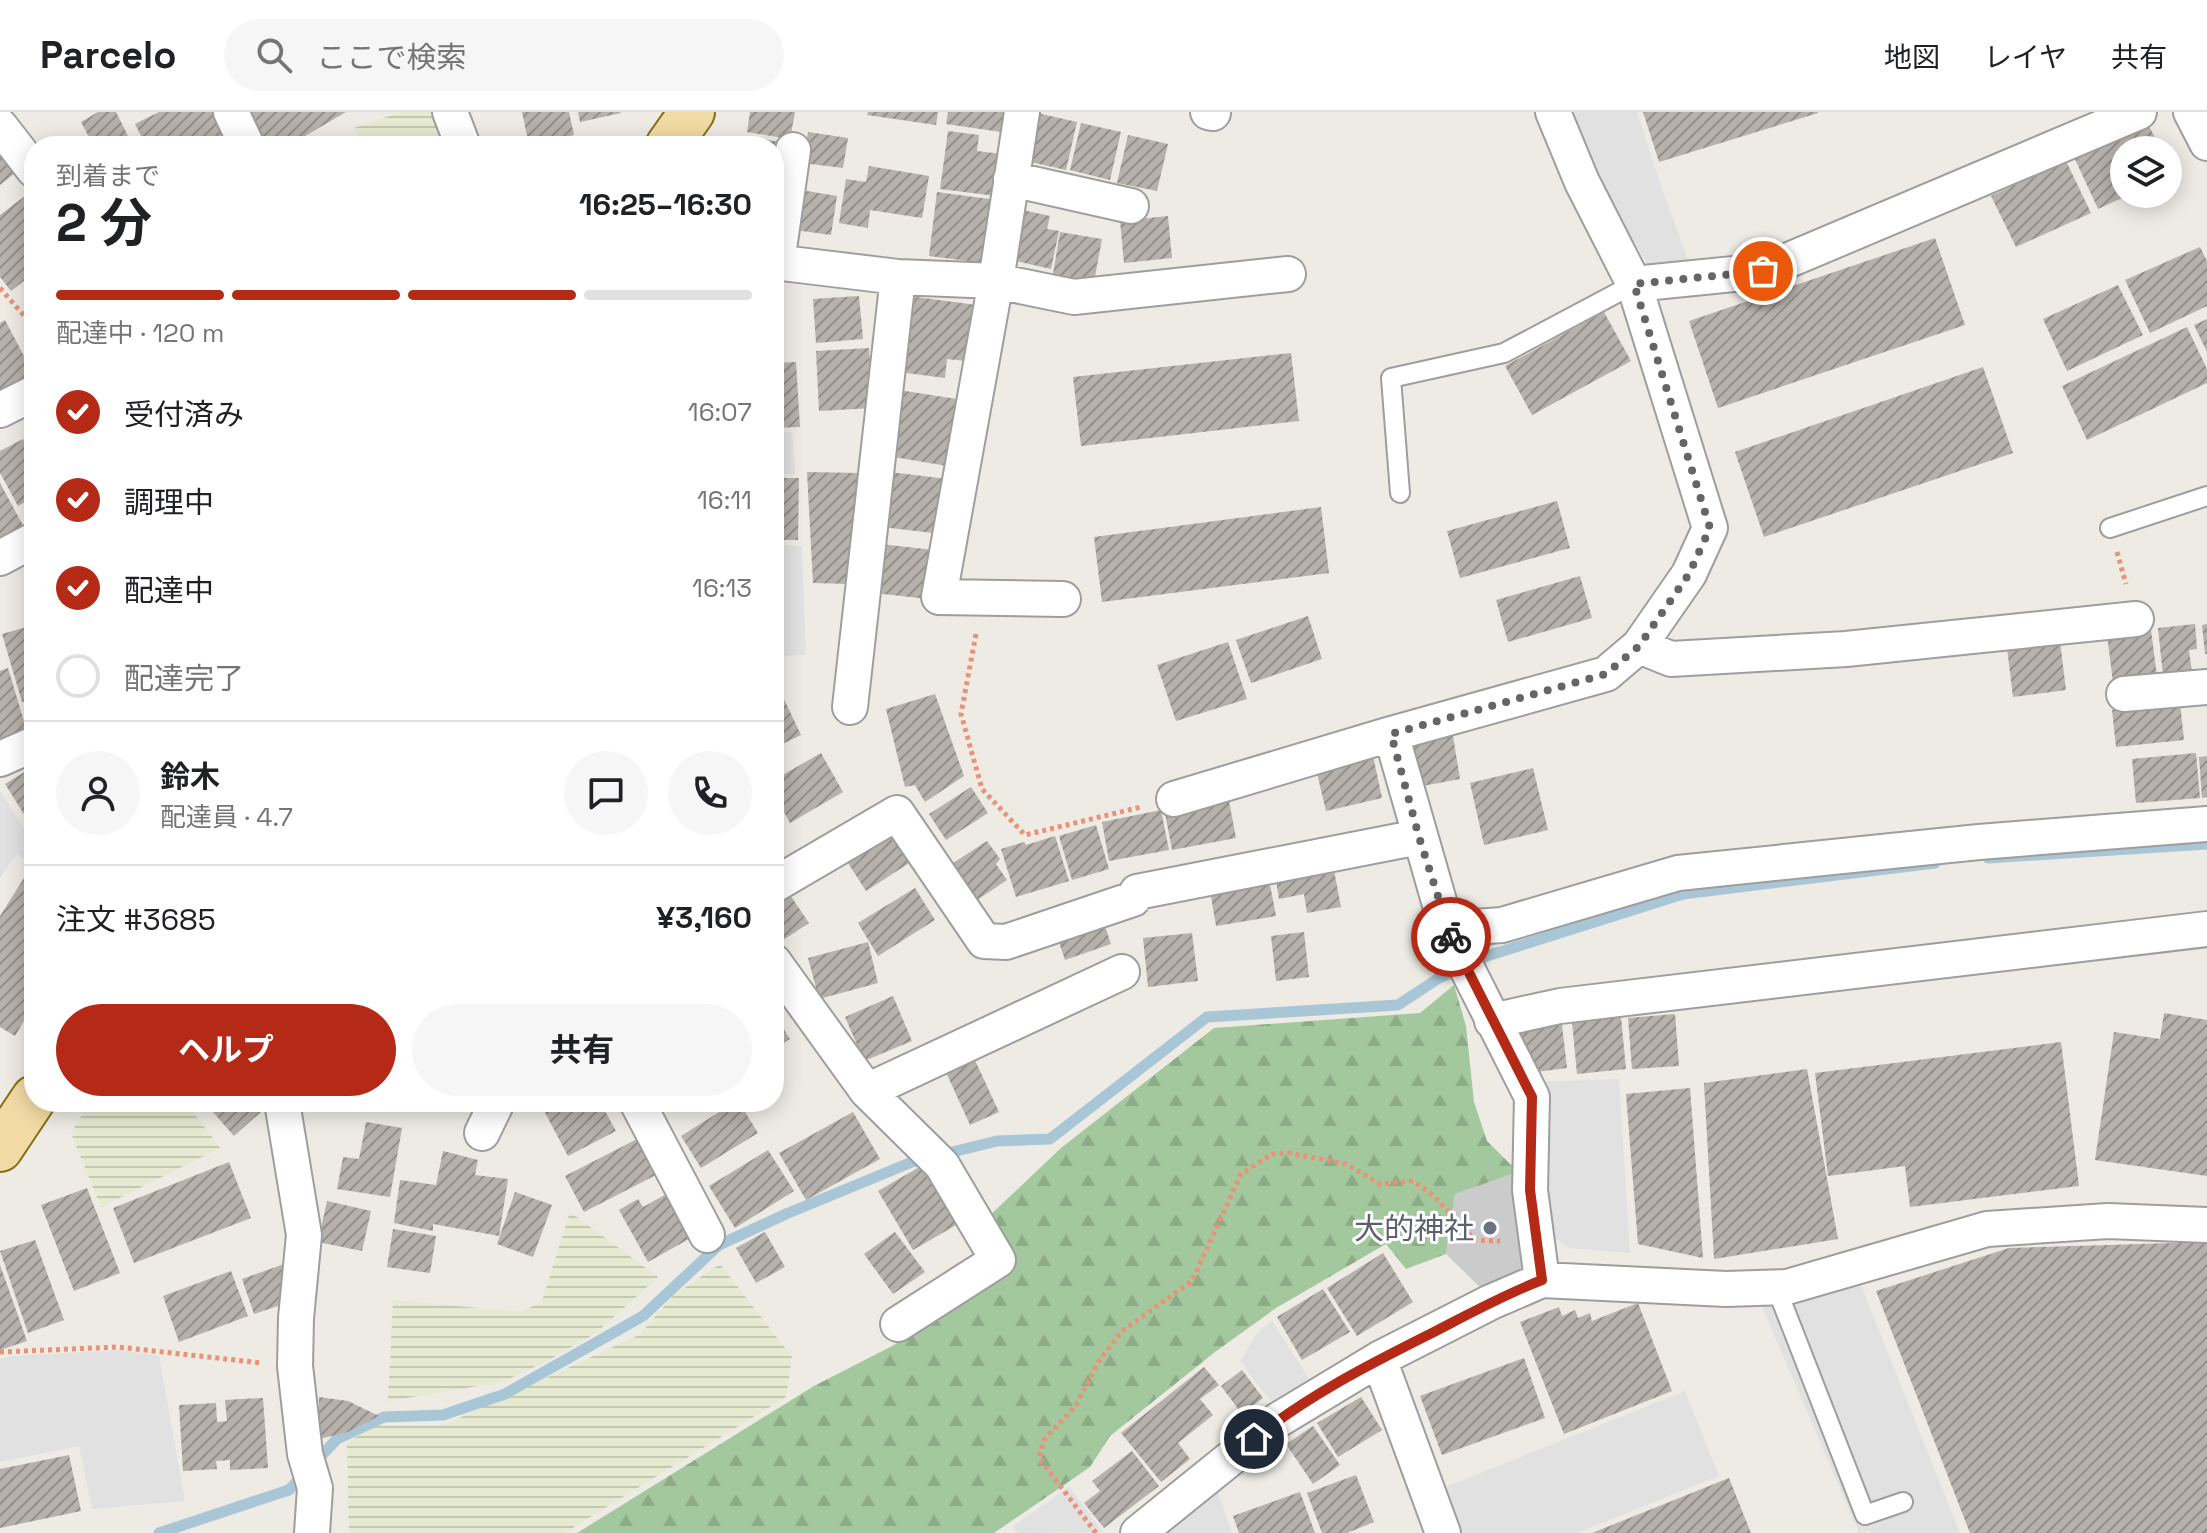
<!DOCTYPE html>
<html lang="ja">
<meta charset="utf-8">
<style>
:root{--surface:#fff;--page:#f6f6f6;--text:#202124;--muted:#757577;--line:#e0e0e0;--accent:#b42a16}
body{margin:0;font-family:"Space Grotesk","Noto Sans JP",sans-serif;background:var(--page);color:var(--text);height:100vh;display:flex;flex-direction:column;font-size:30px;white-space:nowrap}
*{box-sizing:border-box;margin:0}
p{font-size:26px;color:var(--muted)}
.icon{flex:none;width:44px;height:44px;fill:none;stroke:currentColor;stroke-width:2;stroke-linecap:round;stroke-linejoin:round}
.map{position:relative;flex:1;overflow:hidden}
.sheet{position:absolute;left:24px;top:24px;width:760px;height:976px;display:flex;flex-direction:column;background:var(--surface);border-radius:32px;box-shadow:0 4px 20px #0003}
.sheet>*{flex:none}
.tools{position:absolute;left:2110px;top:24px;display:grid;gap:16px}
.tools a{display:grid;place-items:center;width:72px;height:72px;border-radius:50%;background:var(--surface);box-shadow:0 4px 20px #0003;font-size:40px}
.pin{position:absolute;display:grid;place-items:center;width:68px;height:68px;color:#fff;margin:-34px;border:4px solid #fff;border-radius:50%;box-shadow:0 2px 8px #0007}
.courier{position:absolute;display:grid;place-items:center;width:80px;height:80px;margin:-40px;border:6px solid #b42a16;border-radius:50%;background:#fff;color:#222;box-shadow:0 2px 10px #0007}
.head em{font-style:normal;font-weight:700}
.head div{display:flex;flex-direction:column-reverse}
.head{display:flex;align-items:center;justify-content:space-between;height:136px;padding:0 32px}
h1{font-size:52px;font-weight:700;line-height:60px}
.bar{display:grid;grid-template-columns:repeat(4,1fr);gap:12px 8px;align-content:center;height:96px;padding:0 32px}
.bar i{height:10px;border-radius:6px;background:var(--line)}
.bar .active{background:var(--accent)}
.bar p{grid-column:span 4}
.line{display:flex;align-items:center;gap:20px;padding:0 32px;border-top:2px solid var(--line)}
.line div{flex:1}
.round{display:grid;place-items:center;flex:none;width:84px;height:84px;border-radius:42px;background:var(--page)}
ol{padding:0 32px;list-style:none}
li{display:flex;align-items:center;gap:24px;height:88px}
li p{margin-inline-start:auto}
li .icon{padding:8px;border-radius:50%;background:var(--accent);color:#fff;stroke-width:4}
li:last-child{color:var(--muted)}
li i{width:44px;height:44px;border:4px solid var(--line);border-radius:50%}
.button{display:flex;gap:16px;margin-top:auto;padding:16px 32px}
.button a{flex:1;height:92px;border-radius:48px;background:var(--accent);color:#fff;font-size:32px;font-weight:700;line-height:92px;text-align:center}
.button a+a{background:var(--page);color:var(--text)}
header{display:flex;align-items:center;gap:48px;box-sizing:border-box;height:112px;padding:0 40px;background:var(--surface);border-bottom:2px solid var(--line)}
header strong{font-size:38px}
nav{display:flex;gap:44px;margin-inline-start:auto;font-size:28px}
.search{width:560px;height:72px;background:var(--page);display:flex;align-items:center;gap:20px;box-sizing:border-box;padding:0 28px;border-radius:44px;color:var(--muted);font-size:30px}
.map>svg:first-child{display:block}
</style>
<header>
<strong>Parcelo</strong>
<div class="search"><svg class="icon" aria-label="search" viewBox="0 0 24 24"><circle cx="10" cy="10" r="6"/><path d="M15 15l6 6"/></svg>ここで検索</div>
<nav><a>地図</a><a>レイヤ</a><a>共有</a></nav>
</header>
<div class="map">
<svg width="2207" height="1421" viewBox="0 0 2207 1421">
<defs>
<pattern id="farmland-rules" width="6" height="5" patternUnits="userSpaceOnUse" patternTransform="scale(2)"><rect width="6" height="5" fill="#e5ead1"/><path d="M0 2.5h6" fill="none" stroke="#c4c8b3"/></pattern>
<pattern id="forest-firs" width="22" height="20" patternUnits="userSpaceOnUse" patternTransform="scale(2)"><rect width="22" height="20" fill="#a4c89d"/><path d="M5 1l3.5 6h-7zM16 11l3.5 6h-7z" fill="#8dab87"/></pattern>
<pattern id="building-hatch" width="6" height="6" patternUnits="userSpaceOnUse" patternTransform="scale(2)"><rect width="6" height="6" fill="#b6b1aa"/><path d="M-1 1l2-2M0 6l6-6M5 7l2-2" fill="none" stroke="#938f8a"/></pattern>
</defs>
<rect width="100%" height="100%" fill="#edebe4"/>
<!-- religious -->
<path fill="#cbcbcb" d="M1518,1060L1521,1159L1482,1177L1446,1142L1455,1082Z"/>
<!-- farmland -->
<path fill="url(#farmland-rules)" d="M401,0H431L444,34H363L354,16Z
M90,990H186L220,1036L101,1095L71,1021Z
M570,1100L658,1165L596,1221L547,1249L502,1270L388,1289L393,1188L522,1200L542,1189Z
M720,1152L792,1245L786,1285L564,1421H349L347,1330L378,1313H444L639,1223L674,1183Z"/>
<!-- forest -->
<path fill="url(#forest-firs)" d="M1454,873L1466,914L1474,990L1487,1029L1518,1060L1455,1082L1446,1142L1406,1157L1386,1132L1276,1196L1215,1240L1110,1324L1090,1355L994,1421H577L814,1274L894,1233L1012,1150L985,1108L1061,1036L1214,916L1420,901Z"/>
<!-- parking -->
<path fill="#e1e1e1" d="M1574,0H1637L1662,77L1692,159L1655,165L1595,63Z
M774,320H792L795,362H774Z
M774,433L802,434L806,543L774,544Z
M0,679L27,721L34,718V754L17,742L0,766Z
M1619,967L1630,1141L1569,1136L1546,1119L1538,970Z
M1860,1171L1960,1421H1871L1869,1419L1859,1421L1760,1190Z
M1272,1209L1311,1270L1274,1294L1240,1249L1258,1220Z
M120,1238L159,1244L185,1389L92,1397L79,1334L0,1350V1247L13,1244Z
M1685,1279L1719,1364L1577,1421H1461L1443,1376Z
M1069,1375L1103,1420L1018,1421L1013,1414Z
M1218,1381L1232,1421H1168Z"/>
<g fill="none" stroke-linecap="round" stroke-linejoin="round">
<!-- stream -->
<path stroke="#a9c6d6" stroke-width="11" d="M1988,746L2207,732
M159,1421L289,1378L337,1327L384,1305L443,1303L505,1282L643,1204L719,1133L786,1102L912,1050L997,1029L1050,1027L1207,905L1398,893L1439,866L1487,844L1683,782L1935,751"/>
</g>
<!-- building -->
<path fill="url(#building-hatch)" d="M98,0H116L133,34H82L91,29L81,10Z
M159,0H215L226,23L205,34H146L135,12Z
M246,0H346L288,34H265Z
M522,0H569L574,23L529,33Z
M578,0H620L621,1L580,10Z
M750,0H795L790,27L747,20Z
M868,0H938L936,13L867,3Z
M948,0H1012L1008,21L946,12Z
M1643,0H1818V1L1659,50Z
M1037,1L1077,10L1066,58L1026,49Z
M1081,11L1121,20L1110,68L1070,58Z
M2148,12L2161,38H2124V82H2131L2098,97L2074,45Z
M948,19L979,23L977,39L1010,43L1004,85L940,77Z
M808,20L848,26L843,56L803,51Z
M1128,23L1168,32L1157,79L1117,71Z
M349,24L354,34H329Z
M747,24L779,30L774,52V34H745Z
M718,27L739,31V34H711Z
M0,41L15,61L0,73Z
M2066,49L2091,101L2016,135L1991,84Z
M869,54L929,64L922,106L870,98L868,116L839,111L846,67L866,70Z
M34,77V161L11,179L0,165V103Z
M795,77L837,84L831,123L788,117Z
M937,80L1004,89L984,151L929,144Z
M1014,96L1050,104L1047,117L1059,119L1051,157L1003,146Z
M1168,104L1172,146L1124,151L1120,109Z
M1060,120L1102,127L1094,170L1053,162Z
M1935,126L1965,213L1718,296L1689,209Z
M2200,135L2207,149V194L2150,221L2125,168Z
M2118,173L2143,223L2067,259L2043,207Z
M859,184L863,227L816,231L813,187Z
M909,184L984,194L976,250L947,247L945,266L899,260Z
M1604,200L1631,249L1532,303L1505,254Z
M2207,207V240L2194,213Z
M5,208L34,263L0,281V211Z
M2187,215L2207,257V271L2087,328L2062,274Z
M869,236L873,296L819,299L816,239Z
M1291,241L1299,309L1081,334L1073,265Z
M796,250L800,315L774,316V251Z
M1983,255L2013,341L1764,425L1735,340Z
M899,278L963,288L953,355L888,344Z
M23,327L34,347V385L18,394L0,361V339Z
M807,360L860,361L851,472L813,471Z
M889,360L948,367L941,422L882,415Z
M774,366H799L798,428H774Z
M0,371L25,417L0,431Z
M1557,389L1570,436L1460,466L1447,419Z
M1321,395L1329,461L1102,490L1094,425Z
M880,432L934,438L928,487L874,481Z
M1580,464L1592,506L1508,530L1496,488Z
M1308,504L1322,547L1251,571L1236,528Z
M2195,512L2197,537L2189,538L2192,561L2163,564L2158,516Z
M2207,512V542H2205L2202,513Z
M34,513V586L22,590L2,522Z
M2151,518L2157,564L2113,570L2107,523Z
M2060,529L2066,578L2013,585L2007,536Z
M1228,530L1247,587L1176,609L1157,553Z
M8,556L29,626L0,635V559Z
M781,581L801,623L774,636V585Z
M935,582L964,664L925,690L915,673L905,675L886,597Z
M2180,591L2184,628L2116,635L2112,598Z
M1452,618L1460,667L1417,675L1408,625Z
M1372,639L1382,686L1326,699L1315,653Z
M821,641L843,680L790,711L774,682V668Z
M2196,641L2200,686L2136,691L2132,647Z
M2207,644V685L2202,686L2199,645Z
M34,654V718L5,672Z
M1533,656L1548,718L1484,733L1470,671Z
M971,675L988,701L946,728L929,702Z
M1229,689L1236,726L1172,738L1165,701Z
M1161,698L1169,738L1109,749L1102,710Z
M1096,713L1109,757L1072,768L1059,724Z
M895,720L914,748L866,779L848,751Z
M1055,724L1069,769L1016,785L1001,737L1024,730L1026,733Z
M987,729L1000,747L996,752L1007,768L971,792L947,755Z
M1333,753L1341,795L1307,801L1304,782L1279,787L1275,763Z
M31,755L34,757V892L15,924L0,915V804Z
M1268,762L1276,804L1216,814L1209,773Z
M915,776L935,808L878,844L858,811Z
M786,777L809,811L774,834V785Z
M1102,805L1111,832L1065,848L1056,821Z
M1304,820L1309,865L1276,869L1271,824Z
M1192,821L1198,869L1148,875L1143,826Z
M868,830L878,871L819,887L808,846Z
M893,884L912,929L864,949L845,905Z
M2164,901L2207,908V1064L2095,1048L2114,920L2160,927Z
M774,902L790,927L774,937Z
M1675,902L1679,954L1632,957L1628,906Z
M1621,905L1626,957L1577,962L1572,910Z
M1562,913L1567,956L1536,960L1520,944L1517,918Z
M2061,930L2079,1074L1910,1095L1905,1054L1828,1064L1815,961Z
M973,944L999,1000L970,1013L944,956Z
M1807,957L1838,1127L1714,1147L1704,971Z
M1690,976L1703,1146L1638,1132L1626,982Z
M204,990H254L262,999L234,1024Z
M555,990H600L616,1019L568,1044L543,997Z
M735,990H739L758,1021L701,1056L681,1024Z
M853,1000L880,1047L806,1088L779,1041Z
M366,1010L402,1016L390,1085L337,1077L343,1045L359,1047Z
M639,1026L658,1062L584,1100L565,1064Z
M768,1038L794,1079L735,1116L709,1074Z
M443,1039L478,1048L475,1063L508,1067L499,1124L433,1112V1119L394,1111L400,1068L436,1073Z
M229,1050L251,1106L134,1151L113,1096Z
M928,1050L963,1109L913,1138L878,1079Z
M87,1076L120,1161L74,1179L41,1093Z
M672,1079L696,1123L648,1150L619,1098L638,1087L643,1095Z
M515,1080L552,1093L533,1145L497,1132Z
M327,1089L371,1099L362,1139L318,1130Z
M393,1117L436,1124L430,1161L387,1155Z
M765,1120L785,1155L756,1171L736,1136Z
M895,1120L925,1160L893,1182L864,1142Z
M35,1128L64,1208L28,1221L0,1139Z
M2207,1130V1421H1970L1876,1179L2009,1136Z
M1383,1141L1413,1190L1357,1224L1327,1176Z
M287,1151L281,1193L254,1202L242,1167Z
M0,1153L27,1229L0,1238Z
M231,1159L248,1204L179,1230L163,1184Z
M1323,1177L1350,1220L1302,1248L1277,1205Z
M1638,1191L1672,1279L1564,1322L1520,1210L1559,1195L1562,1204L1575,1198L1578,1206L1590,1201L1592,1209Z
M1524,1246L1545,1306L1442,1343L1420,1284Z
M1204,1255L1219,1273L1200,1287L1213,1303L1178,1331L1190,1347L1161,1370L1121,1321Z
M1242,1258L1263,1286L1242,1302L1221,1274Z
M319,1285L348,1289L379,1304L348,1320L319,1327Z
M1361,1285L1382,1318L1338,1345L1317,1311Z
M263,1286L268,1356L230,1358V1348L216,1349L217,1357L183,1359L179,1293L216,1291L217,1310L227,1309L225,1288Z
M1313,1314L1340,1353L1313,1372L1286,1332Z
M1132,1339L1159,1374L1104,1416L1084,1391L1100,1379L1092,1369Z
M69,1343L81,1399L0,1416V1357Z
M1356,1363L1374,1410L1347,1421H1322L1307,1381Z
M1729,1366L1751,1421H1592Z
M1300,1380L1315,1421H1239L1233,1404Z"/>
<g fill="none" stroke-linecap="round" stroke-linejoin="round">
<!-- lane casing -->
<g stroke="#9e9e9e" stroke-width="22">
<path id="lane" d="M1400,381L1391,266L1504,241L1634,172
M2110,416L2207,384
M1776,1175L1865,1403L1903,1390"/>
</g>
<!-- street casing -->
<g stroke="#9e9e9e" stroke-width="38">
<path id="street" d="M231,0L247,34
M450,0L463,34
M1022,0L996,169L939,485L1063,487
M1208,0L1213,1
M2191,0L2207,31
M0,14L34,58
M1011,67L1131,94
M774,150L898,165L996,169L1074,185L1288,162
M777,151L793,38
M1634,172L1763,159L2139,0
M0,298L34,281
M0,446L34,428
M1639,534L1671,547L1846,537L2136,507
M2124,582L2207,575
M850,595L898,165
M0,647L34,632
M1174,687L1391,622
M774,773L897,701L984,829L1006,830L1133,787L1137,780L1419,725
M1447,817L1502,813L1678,761L1979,730L2207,712
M774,850L867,979L1122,860
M1492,909L1560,894L2207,817
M867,979L942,1053L998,1148L898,1212
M282,990L304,1123L296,1206L295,1254L305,1342L315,1376L312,1421
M637,990L707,1123
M482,1021L497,990
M1542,1168L1530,1078L1532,985L1447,817L1391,622L1606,562L1639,534L1689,462L1710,416L1634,172L1582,70L1553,0
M1379,1247L1443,1421
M1138,1421L1278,1308L1379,1247L1491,1190L1542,1168L1726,1177L1787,1175L1987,1117L2108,1109L2207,1113"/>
</g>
<!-- primary casing -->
<g stroke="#866e10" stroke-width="48">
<path id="primary" d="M668,34L692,0
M0,1037L34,986"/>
</g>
<!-- path -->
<path stroke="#ea9278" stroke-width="5" stroke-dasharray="4 4" stroke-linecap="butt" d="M0,176L34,215
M2117,440L2126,472
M976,522L961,602L982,677L1025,723L1141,695
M0,1240L118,1235L262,1251
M1096,1421L1039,1346L1044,1328L1076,1293L1099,1249L1122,1219L1192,1169L1241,1062L1272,1042L1289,1041L1346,1052L1380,1072L1413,1069L1434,1084L1475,1128L1500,1129"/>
<!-- lane -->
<use href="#lane" stroke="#fff" stroke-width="18"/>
<!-- street -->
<use href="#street" stroke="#fff" stroke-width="34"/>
<!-- primary -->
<use href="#primary" stroke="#f1daa4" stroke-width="44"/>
</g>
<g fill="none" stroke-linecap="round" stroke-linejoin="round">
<!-- done -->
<path stroke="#666563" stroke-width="8" stroke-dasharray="0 14.4" d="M1451,825L1419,725L1391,622L1606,562L1639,534L1689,462L1710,416L1634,172L1763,159"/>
<!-- route -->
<path stroke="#b42a16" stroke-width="10" d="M1254,1327C1307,1284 1370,1252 1430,1222C1467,1203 1503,1183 1542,1168L1530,1078L1532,985L1451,825"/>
</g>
<!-- markers -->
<circle fill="#6b7280" stroke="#fff" stroke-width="3" cx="1490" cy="1116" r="8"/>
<g text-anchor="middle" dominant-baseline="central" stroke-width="6" stroke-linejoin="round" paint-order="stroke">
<!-- worship labels -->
<g font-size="30" fill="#5b616d" stroke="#fff" text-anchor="end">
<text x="1474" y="1116">大的神社</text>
</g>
</g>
</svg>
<div class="tools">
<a><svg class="icon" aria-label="layers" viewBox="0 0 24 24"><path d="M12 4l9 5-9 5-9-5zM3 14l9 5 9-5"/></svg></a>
</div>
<div class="pin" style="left:1763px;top:159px;background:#ea580c"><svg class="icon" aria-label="bag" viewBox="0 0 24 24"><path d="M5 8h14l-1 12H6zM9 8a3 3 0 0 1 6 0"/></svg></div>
<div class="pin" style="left:1254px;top:1327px;background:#1f2937"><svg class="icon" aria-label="home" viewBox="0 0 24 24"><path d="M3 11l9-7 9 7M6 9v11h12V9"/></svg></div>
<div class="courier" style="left:1451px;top:825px"><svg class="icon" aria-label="bike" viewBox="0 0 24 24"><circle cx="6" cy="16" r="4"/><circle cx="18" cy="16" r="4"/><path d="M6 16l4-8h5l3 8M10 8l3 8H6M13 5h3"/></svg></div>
<section class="sheet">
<div class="head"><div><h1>2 分</h1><p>到着まで</p></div><em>16:25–16:30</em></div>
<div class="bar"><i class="active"></i><i class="active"></i><i class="active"></i><i></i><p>配達中 · 120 m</p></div>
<ol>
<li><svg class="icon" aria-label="check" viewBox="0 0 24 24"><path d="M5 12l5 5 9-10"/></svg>受付済み<p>16:07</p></li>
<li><svg class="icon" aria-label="check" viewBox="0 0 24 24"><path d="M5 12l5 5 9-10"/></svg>調理中<p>16:11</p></li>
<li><svg class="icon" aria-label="check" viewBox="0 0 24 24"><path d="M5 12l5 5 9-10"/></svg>配達中<p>16:13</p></li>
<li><i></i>配達完了</li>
</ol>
<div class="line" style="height:144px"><a class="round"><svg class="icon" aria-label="person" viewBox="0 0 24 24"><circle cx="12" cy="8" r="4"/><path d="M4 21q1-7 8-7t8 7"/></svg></a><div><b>鈴木</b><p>配達員 · 4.7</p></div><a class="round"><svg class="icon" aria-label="chat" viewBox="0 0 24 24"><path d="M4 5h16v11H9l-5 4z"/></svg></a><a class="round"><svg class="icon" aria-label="phone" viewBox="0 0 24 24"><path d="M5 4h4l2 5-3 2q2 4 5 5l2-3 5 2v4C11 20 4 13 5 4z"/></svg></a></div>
<div class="line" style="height:104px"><div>注文 #3685</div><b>¥3,160</b></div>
<div class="button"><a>ヘルプ</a><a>共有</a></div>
</section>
</div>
